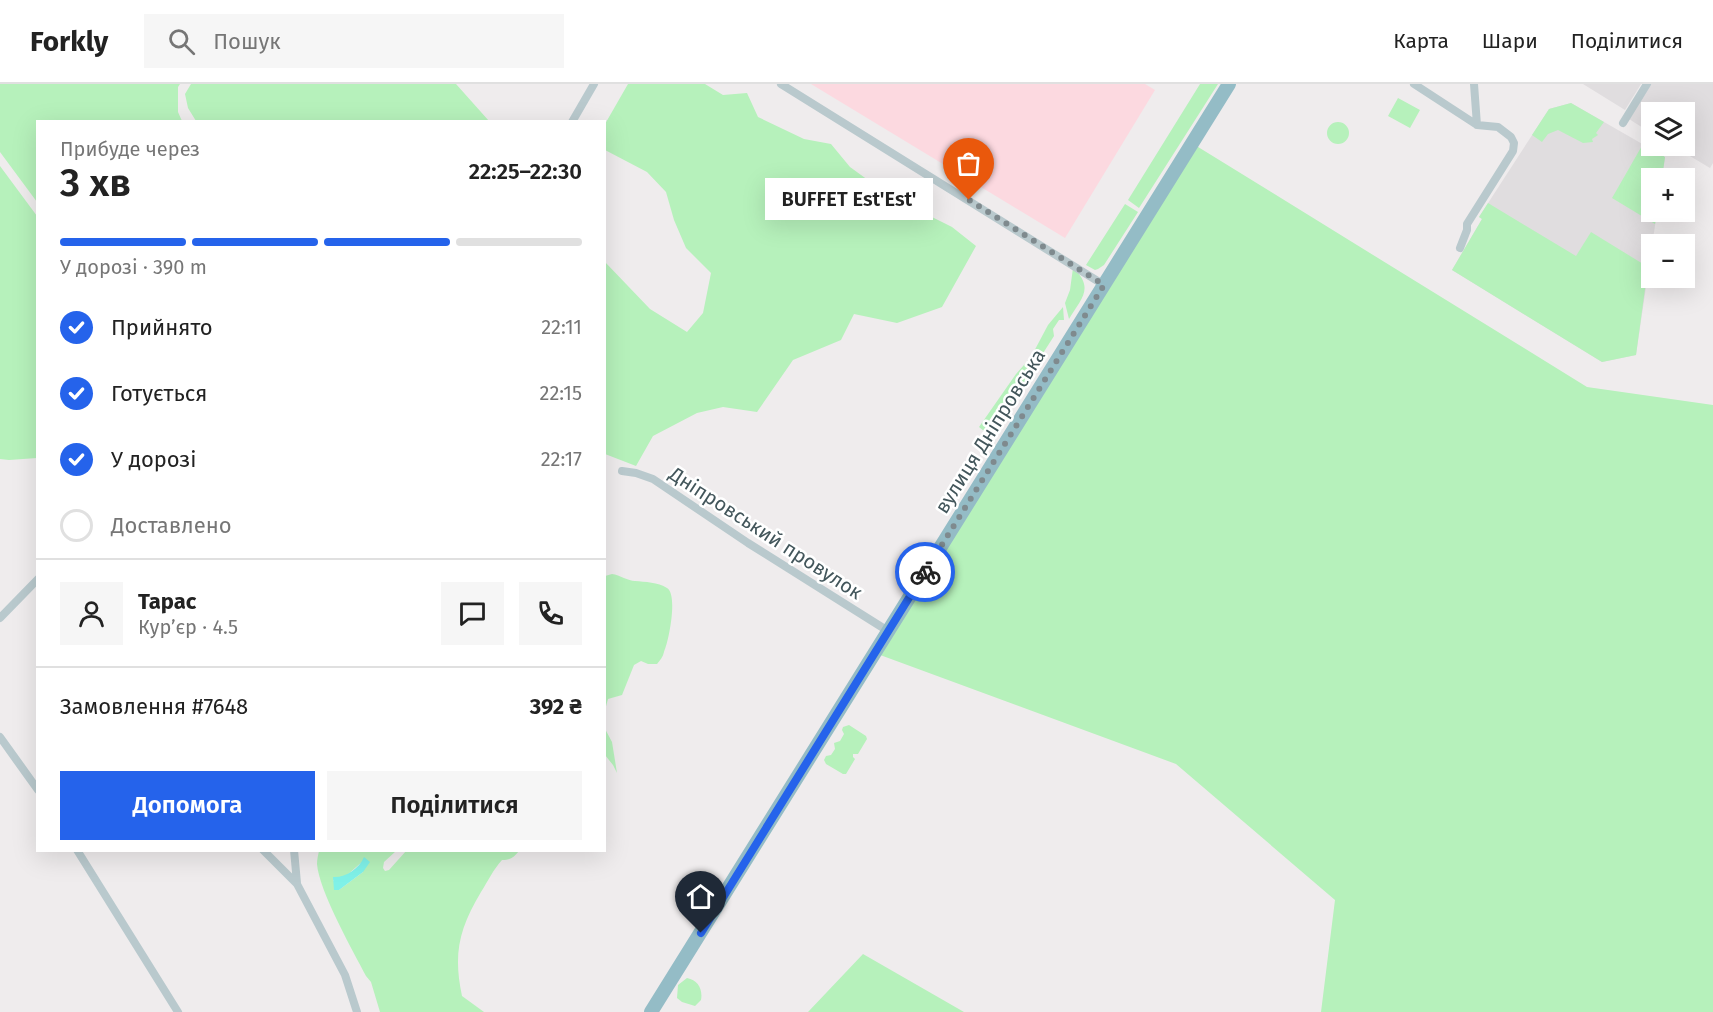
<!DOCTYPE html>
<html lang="uk">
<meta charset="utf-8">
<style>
:root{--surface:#fff;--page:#f6f6f6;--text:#222;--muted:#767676;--line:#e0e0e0;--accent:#2563eb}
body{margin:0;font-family:"Fira Sans",sans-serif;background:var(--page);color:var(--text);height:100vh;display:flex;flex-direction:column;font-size:22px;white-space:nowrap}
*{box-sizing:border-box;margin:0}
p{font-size:20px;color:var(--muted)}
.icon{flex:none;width:33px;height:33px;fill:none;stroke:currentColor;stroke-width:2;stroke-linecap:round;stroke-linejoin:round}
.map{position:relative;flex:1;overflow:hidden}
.drawer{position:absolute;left:36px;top:36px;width:570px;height:732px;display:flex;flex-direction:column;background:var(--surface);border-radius:0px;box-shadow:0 6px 24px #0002}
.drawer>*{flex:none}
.tools{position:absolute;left:1641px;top:18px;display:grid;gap:12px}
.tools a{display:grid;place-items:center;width:54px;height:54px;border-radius:0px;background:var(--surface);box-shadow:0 6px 24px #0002;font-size:30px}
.pin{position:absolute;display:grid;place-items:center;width:51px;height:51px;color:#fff;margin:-62px -26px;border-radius:50% 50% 50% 0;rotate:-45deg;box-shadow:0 0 6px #0007}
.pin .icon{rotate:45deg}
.courier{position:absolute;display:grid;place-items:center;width:60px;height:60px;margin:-30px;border:4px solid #2563eb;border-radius:50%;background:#fff;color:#222;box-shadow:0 2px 8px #0007}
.bubble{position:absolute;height:42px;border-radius:0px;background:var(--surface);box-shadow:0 6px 24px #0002;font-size:20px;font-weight:600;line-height:42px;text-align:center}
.headline em{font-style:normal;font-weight:600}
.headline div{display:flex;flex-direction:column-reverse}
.headline{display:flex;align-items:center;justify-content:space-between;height:102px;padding:0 24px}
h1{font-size:39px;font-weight:600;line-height:45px}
.bar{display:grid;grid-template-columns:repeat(4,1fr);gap:9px 6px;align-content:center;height:72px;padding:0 24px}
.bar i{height:8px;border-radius:4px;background:var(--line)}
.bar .selected{background:var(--accent)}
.bar p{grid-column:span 4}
.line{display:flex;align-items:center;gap:15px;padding:0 24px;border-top:2px solid var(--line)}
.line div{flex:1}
.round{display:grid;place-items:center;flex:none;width:63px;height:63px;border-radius:0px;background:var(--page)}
ol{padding:0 24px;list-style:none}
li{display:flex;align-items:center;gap:18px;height:66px}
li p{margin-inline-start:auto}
li .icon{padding:6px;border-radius:50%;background:var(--accent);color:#fff;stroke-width:4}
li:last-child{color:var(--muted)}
li i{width:33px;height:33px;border:3px solid var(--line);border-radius:50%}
.primary-button{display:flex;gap:12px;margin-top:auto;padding:12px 24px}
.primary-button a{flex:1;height:69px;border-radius:0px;background:var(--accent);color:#fff;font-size:24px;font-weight:600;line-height:69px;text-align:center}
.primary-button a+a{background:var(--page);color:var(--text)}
header{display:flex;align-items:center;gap:36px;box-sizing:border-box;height:84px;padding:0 30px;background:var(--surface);border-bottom:2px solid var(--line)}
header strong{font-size:28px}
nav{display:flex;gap:33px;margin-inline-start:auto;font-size:21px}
.search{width:420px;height:54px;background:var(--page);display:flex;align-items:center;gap:15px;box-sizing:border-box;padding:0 21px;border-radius:0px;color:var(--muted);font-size:22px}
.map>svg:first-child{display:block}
</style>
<header>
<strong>Forkly</strong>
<div class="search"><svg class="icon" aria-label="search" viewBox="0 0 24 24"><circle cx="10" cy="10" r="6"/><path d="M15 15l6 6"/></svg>Пошук</div>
<nav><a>Карта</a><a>Шари</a><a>Поділитися</a></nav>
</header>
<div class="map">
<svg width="1713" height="928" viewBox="0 0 1713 928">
<rect width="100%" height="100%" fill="#efeced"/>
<!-- education -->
<path fill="#e0dddf" d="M1583,0H1641L1625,26Z
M1651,0H1713V79L1710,84L1673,62H1684V28H1652L1651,49L1629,35Z
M1571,19L1665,73L1662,94H1652V128H1657L1636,271L1602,278L1452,186L1482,135L1479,133L1549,25Z"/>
<!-- medical -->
<path fill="#fcd9e0" d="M811,0H1145L1155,6L1065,154Z"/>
<!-- green -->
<path fill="#b6f1bb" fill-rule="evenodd" d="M0,0H180L178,3V28L182,37L38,38L37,118L0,68Z
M191,0H456L489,37H196L188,24L185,10Z
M628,0H705L723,11L747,9L758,33L804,55L831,60L850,83L890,112L952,143L976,162L942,223L897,239L854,230L841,256L793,276L757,328L723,323L697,329L653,352L636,382L605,370V178L650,225L687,248L703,229L711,189L686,164L674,136L666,108L647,88L605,66V40Z
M1200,0H1218L1139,124L1128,116Z
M1398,14L1420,26L1410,44L1388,32Z
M1571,19L1604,38L1596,49L1598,51L1592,55L1593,58L1583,59L1558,46L1548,50L1542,58L1532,51L1549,25Z
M1327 49a11 11 0 1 1 22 0a11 11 0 1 1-22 0Z
M1190,58L1587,303L1713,321V928H1321L1335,816L1176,680L872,568Z
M1643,60L1665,73L1662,94H1652V128H1657L1655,140L1612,114Z
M0,82L37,132V374L9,376L0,375Z
M1488,119L1576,172L1591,148L1648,183L1636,271L1602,278L1452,186L1482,135L1479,133Z
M1125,120L1138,128L1104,181L1098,185L1095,186L1086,181Z
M1073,184C1095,204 1081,215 1069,235L1065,219L1070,206Z
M1063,223L1064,236H1059L1053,245L1054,252L990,352L979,343L1016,290L1031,273L1048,241Z
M612,490C620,491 628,497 635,497C645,498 658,498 667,504C678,510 669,557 664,568C663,573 660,576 657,580H648L641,577L634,581L622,611L608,615L605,626V492Z
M849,641L866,652L867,655L858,670H853V673L855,675L846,690H843L826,680L824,676L826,672L831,671L835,665L834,659L840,657L844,650L842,646L843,643Z
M604,643L612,658L617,689L613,681L605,671Z
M319,767H396L384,778L383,784L385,787L389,786L406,767H519C514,773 511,776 502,776C493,786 488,797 481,808C459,845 453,870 462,912L484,928H380L371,898L366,892C353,867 319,807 317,780C317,776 318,771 319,767ZM363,777V788L339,806L333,796L346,792Z
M863,870L964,928H808Z
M687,894C698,896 703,905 701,916L695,922L682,918L677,914L678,901Z"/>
<!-- water -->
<path fill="#7ff1e8" d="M364,773L370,778L363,788L339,806H334L333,793C345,794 359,785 364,773Z"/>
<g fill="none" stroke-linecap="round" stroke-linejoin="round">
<!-- minor -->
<path stroke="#b9c9cd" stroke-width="8" d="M781,0L1104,201
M1414,0L1477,41L1498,43L1511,53L1514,59L1513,67L1467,140V146L1460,164
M1474,0L1477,41
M572,38L594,0
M1623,39L1647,0
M622,387L636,389L653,395L748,459L888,547
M0,534L38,495
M0,653L38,706
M77,766L178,928
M263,766L297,800L345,891L357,928
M294,766L297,799"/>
<!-- trunk -->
<path stroke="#94bcc6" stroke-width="14" d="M651,928L1229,0"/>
</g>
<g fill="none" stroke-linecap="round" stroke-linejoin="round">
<!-- done -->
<path stroke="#7f8a8e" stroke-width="6" stroke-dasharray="0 10.8" d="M925,488L1104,201L969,116"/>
<!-- route -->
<path stroke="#2563eb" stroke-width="8" d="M701,849L925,488"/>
</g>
<g text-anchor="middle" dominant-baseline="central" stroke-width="5" stroke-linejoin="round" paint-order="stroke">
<!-- street labels -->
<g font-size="20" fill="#43565b" stroke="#fff">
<text transform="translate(990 347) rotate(-58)">вулиця Дніпровська</text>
<text transform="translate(766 449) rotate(33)">Дніпровський провулок</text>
</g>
</g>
</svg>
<div class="tools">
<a><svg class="icon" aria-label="layers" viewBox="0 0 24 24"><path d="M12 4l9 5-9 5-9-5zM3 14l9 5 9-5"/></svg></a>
<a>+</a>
<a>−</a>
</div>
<div class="pin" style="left:969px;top:116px;background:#ea580c"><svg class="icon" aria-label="bag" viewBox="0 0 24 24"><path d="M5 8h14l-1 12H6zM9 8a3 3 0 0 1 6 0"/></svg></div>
<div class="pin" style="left:701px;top:849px;background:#1f2937"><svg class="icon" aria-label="home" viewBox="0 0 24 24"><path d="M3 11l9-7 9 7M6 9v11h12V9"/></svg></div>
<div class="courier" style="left:925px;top:488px"><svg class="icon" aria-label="bike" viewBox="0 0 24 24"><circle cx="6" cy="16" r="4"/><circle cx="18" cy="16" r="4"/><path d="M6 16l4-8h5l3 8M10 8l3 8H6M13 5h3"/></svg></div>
<div class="bubble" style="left:765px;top:94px;width:168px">BUFFET Est'Est'</div>
<section class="drawer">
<div class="headline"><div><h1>3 хв</h1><p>Прибуде через</p></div><em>22:25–22:30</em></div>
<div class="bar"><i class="selected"></i><i class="selected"></i><i class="selected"></i><i></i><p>У дорозі · 390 m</p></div>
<ol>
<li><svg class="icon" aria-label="check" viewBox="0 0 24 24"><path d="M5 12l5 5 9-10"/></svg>Прийнято<p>22:11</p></li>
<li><svg class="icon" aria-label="check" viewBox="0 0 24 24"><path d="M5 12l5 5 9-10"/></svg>Готується<p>22:15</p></li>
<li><svg class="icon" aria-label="check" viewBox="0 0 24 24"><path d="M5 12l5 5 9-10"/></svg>У дорозі<p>22:17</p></li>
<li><i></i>Доставлено</li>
</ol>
<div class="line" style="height:108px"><a class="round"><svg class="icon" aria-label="person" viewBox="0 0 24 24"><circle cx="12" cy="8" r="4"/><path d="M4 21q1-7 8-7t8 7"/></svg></a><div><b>Тарас</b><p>Кур’єр · 4.5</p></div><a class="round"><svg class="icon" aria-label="chat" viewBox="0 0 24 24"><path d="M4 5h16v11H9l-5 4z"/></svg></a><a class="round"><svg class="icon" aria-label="phone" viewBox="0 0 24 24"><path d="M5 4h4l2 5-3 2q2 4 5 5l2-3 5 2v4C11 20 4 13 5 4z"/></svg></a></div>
<div class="line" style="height:78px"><div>Замовлення #7648</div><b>392 ₴</b></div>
<div class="primary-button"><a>Допомога</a><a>Поділитися</a></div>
</section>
</div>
